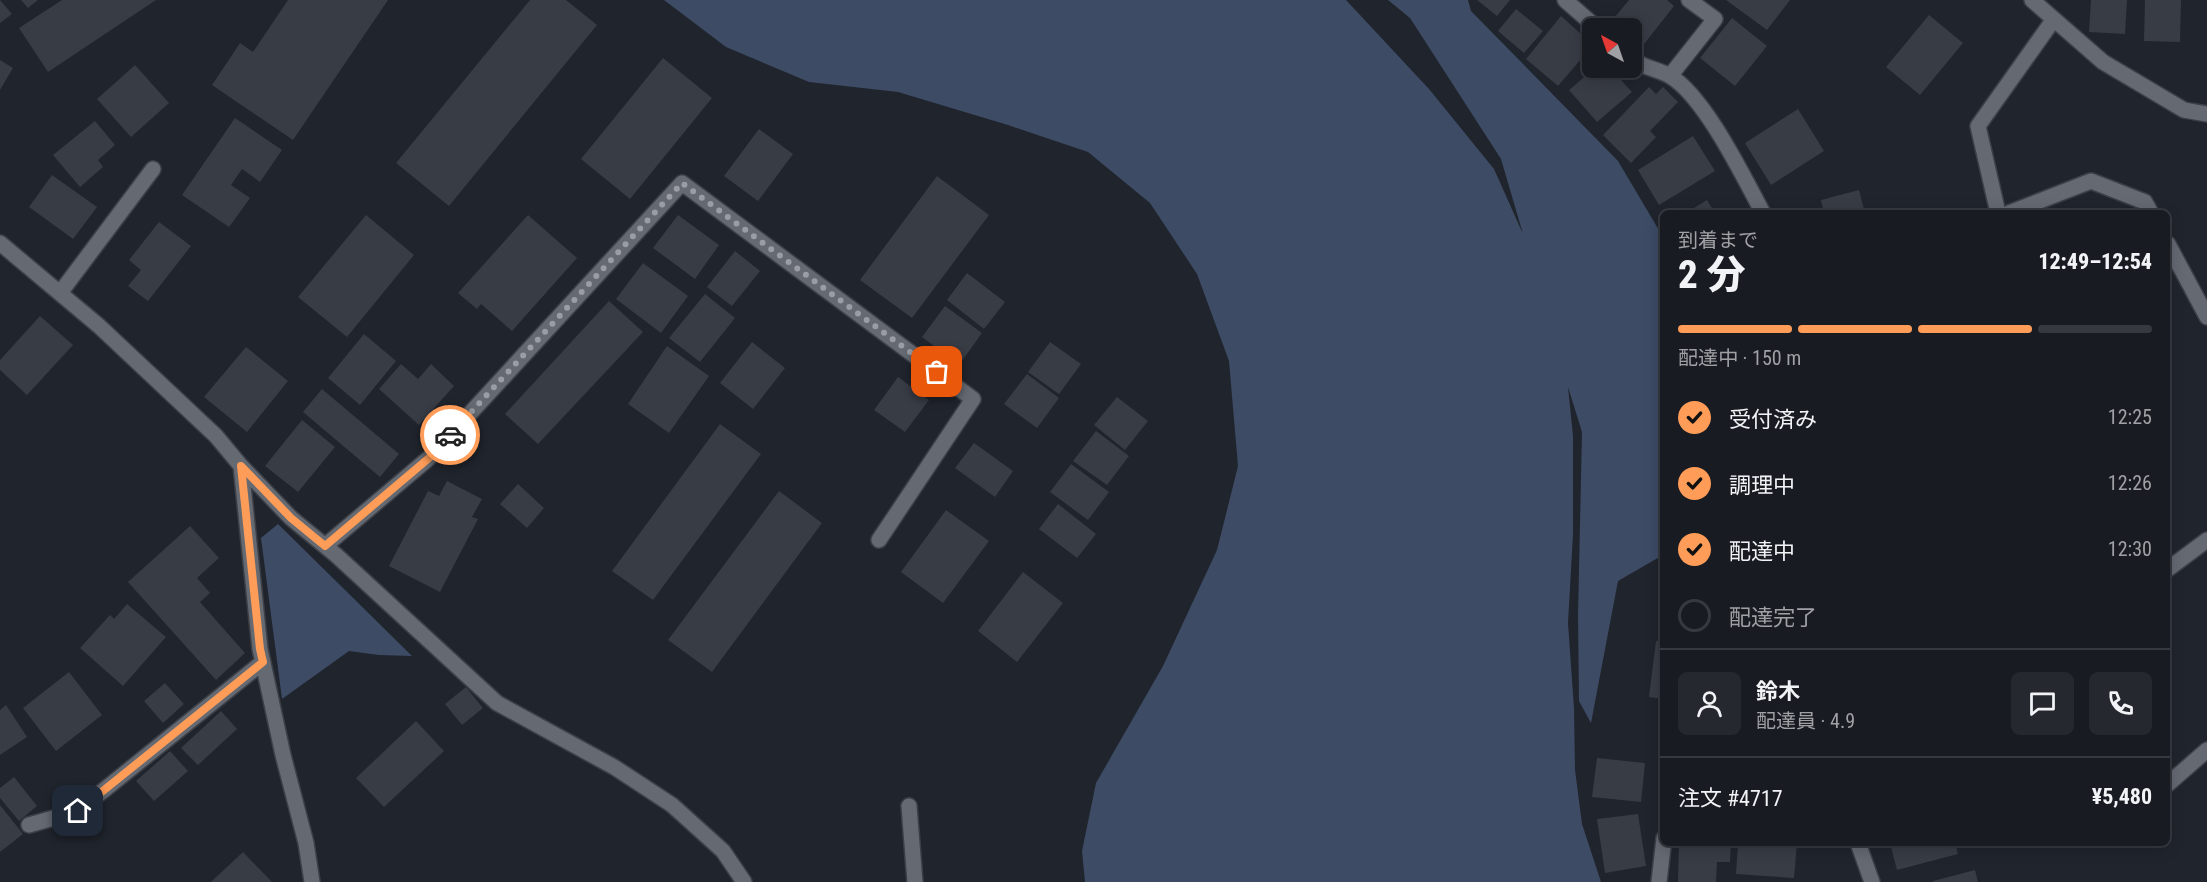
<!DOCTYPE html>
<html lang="ja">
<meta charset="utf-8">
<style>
:root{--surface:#181b21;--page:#25282e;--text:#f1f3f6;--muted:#9fa1a5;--line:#36393f;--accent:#fe9c58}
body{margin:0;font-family:"Roboto Condensed","Noto Sans JP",sans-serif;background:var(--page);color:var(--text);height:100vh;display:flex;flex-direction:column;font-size:22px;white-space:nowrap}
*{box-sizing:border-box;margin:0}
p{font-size:20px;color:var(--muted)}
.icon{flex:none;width:33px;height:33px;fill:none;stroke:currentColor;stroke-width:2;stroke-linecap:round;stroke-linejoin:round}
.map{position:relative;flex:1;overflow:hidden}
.sheet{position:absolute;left:1660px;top:210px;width:510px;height:636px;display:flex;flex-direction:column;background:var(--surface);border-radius:9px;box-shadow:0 3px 15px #0003,0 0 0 2px var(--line)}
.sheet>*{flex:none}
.needle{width:39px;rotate:320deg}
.fabs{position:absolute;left:1582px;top:18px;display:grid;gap:12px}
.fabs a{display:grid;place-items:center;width:60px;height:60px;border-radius:9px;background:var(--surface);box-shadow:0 3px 15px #0003,0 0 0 2px var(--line);font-size:30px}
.pin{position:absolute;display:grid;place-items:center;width:51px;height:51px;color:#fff;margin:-26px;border-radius:12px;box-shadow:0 3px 9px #0006}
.courier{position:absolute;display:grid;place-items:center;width:60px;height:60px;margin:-30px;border:4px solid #fe9c58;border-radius:50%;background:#fff;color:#222;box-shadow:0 2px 8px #0007}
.head em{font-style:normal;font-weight:800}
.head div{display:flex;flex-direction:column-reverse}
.head{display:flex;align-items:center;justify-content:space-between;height:102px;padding:0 18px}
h1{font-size:39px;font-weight:800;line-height:45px}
.bar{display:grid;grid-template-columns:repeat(4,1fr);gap:9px 6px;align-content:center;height:72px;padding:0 18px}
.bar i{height:8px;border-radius:4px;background:var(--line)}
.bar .active{background:var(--accent)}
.bar p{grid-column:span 4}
.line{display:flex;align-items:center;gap:15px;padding:0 18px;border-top:2px solid var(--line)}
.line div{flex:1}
.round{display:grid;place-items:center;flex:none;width:63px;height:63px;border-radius:9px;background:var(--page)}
ol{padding:0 18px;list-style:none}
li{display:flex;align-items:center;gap:18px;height:66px}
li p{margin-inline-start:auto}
li .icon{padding:6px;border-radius:50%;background:var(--accent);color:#111;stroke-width:4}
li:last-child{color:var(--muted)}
li i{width:33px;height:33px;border:3px solid var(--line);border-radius:50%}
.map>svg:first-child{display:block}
</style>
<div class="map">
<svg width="2207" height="882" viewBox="0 0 2207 882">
<rect width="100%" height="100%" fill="#20242c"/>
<!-- green -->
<path fill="#3d4b65" d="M664,0H1346L1429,89L1494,169L1523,234L1501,159L1410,18L1388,0H1468L1471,11L1618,161L1663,237V555L1618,581L1591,723L1579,701L1578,616L1582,432L1568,387L1573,436V534L1568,623L1574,708L1575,770L1582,824L1601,882H1085L1082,851L1096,783L1163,666L1217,550L1238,466L1229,361L1197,274L1150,203L1088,152L1008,125L898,92L809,82L726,47Z
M278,524L412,656L379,655L349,651L282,699L261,538Z"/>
<!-- building -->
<path fill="#383c45" d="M0,0L12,14L0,23Z
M21,0H38L28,8Z
M62,0H156L48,72L19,28Z
M288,0H388L293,140L212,85L240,43L253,52Z
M530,0H566L597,25L449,206L396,163Z
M1477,0H1510L1497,16Z
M1629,0H1667L1674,6L1641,48L1632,41V28H1617L1610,23Z
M1726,0H1790L1767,30Z
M2091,0H2127L2125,34L2089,32Z
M2145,0H2181L2180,42L2144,41Z
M1516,9L1543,31L1524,53L1498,31Z
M1929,15L1963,43L1920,95L1886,67Z
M1561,16L1593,45L1558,86L1526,59Z
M1732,18L1767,46L1735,86L1700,58Z
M663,58L712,98L630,199L581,159Z
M0,60L13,68L0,90Z
M135,65L169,103L131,137L97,99Z
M1595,68H1610L1632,92L1597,122L1569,90Z
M1649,87L1656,94L1663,87L1678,102L1650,131L1656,137L1631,163L1603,135Z
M1798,109L1824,151L1771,185L1745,143Z
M235,118L282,150L260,182L242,169L231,185L250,198L229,227L182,195Z
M95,121L115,145L98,160L103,167L80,187L53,155Z
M759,129L793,154L758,201L724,176Z
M1693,136L1715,171L1659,205L1638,170Z
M52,175L97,207L73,239L29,207Z
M937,176L989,215L912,318L860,280Z
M1859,190L1865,213H1824L1821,200Z
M1707,200L1715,213H1686Z
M366,215L414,255L347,337L298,297Z
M528,215L577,258L512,331L481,304L477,309L458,293Z
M678,215L719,245L695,279L653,248Z
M159,222L191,246L148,301L128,286L141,270L129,260Z
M735,251L760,271L732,306L707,287Z
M643,263L688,296L661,333L616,299Z
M967,273L1005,302L984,329L947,300Z
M705,294L735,318L700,362L669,338Z
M609,301L643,332L538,444L505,414Z
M945,306L982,333L959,365L922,337Z
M40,316L73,345L27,395L0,370V360Z
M364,334L396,361L360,405L328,378Z
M752,342L785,368L753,409L720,383Z
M1050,342L1081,364L1059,394L1028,372Z
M667,346L709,376L669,433L628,404Z
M246,347L288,381L247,432L204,397Z
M401,364L418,379L431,364L454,386L419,425L379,389Z
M1027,374L1059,398L1037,428L1004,404Z
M898,377L929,400L905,432L874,410Z
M322,389L399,454L380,477L303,412Z
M1117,397L1148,421L1125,450L1094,425Z
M302,420L335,447L298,492L265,466Z
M720,424L761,454L653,600L612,571Z
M1096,431L1129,456L1107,485L1073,461Z
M974,443L1013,471L995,497L955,468Z
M1071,464L1109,492L1088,520L1050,492Z
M447,481L482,499L472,517L478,519L440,592L389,566L428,491L439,496Z
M518,484L544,508L527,528L500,504Z
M779,491L822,523L712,672L668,640Z
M1058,504L1096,534L1077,558L1039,529Z
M946,510L989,541L943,603L901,572Z
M190,526L219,558L197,578L210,593L200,602L245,653L216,680L128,582Z
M1023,572L1063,603L1017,662L978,631Z
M127,604L166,637L123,686L80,648L110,615L114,619Z
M1656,641H1664V699L1649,697Z
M69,672L102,715L56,751L23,708Z
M165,683L184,704L163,723L144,701Z
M466,687L483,708L462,725L445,704Z
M6,705L27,737L0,755V710Z
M221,711L237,729L198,765L181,748Z
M416,721L444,751L384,807L356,778Z
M170,751L188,771L154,801L136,781Z
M1597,758L1645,763L1641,802L1592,797Z
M14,777L37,806L19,821L0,798V788Z
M0,805L23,834L0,852Z
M1638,814L1646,866L1605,873L1597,819Z
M1679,843H1731L1730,862H1717L1716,882H1678Z
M1738,843H1797L1794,878L1736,874Z
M1890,843H1955L1958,854L1897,870Z
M243,852L272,882H211Z
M1975,870L1978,882H1933V881Z"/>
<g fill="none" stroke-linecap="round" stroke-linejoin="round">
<!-- minor casing -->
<g stroke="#3c3f46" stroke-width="18">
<path id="minor" d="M1565,0L1597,28
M2032,0L2103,62L2184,110L2207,114
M1632,59C1643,68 1658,69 1670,76C1705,97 1743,176 1763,213
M1670,76L1715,19L1689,0
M1998,213L1978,126L2054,19
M2009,213L2091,181L2145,202L2151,213
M0,243L99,326L216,436L241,466L260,649L283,755L306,843L312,882
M2168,244L2207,317
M60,293L153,169
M241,466L291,518L336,555L497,703L614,767L672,805L723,851L744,882
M325,546L429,458L682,183L973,399L879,540
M2168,569L2207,540
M2168,784L2207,750
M909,806L915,882
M29,825L78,811L263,662
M1858,843L1872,882
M1659,882L1664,838"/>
</g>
<!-- minor -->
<use href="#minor" stroke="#646972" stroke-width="15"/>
</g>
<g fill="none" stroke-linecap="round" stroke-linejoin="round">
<!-- done -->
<path stroke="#9a9da3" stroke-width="6" stroke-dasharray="0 10.8" d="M450,435L682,183L937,372"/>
<!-- route -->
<path stroke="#fe9c58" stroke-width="8" d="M78,811L263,662L260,649L241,466L291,518L325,546L429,458L450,435"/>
</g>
</svg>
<div class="fabs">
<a><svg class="needle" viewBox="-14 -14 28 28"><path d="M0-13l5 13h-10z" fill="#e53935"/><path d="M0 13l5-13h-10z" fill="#9fa1a5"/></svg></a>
</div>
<div class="pin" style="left:937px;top:372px;background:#ea580c"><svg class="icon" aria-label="bag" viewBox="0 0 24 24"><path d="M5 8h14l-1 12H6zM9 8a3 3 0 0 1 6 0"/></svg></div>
<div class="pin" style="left:78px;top:811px;background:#1f2937"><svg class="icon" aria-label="home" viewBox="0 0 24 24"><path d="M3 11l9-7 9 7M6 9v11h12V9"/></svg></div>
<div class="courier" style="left:450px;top:435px"><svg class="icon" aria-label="car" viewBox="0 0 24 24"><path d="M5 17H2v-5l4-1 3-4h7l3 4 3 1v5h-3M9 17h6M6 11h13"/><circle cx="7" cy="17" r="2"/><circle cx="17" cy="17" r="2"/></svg></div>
<section class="sheet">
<div class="head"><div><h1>2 分</h1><p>到着まで</p></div><em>12:49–12:54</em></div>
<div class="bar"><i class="active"></i><i class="active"></i><i class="active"></i><i></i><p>配達中 · 150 m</p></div>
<ol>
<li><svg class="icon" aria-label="check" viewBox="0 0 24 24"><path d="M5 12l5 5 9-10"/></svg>受付済み<p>12:25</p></li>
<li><svg class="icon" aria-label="check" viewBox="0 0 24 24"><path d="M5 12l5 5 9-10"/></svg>調理中<p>12:26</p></li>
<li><svg class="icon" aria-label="check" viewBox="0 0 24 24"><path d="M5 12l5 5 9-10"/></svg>配達中<p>12:30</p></li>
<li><i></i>配達完了</li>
</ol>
<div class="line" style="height:108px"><a class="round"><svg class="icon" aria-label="person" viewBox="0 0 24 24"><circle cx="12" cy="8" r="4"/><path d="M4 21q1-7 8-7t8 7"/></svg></a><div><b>鈴木</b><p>配達員 · 4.9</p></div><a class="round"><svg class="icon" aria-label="chat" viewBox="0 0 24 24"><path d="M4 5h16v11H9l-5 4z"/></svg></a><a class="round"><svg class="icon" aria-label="phone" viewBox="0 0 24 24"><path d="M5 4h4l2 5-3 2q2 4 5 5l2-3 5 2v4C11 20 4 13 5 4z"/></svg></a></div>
<div class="line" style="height:78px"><div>注文 #4717</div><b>¥5,480</b></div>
</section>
</div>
